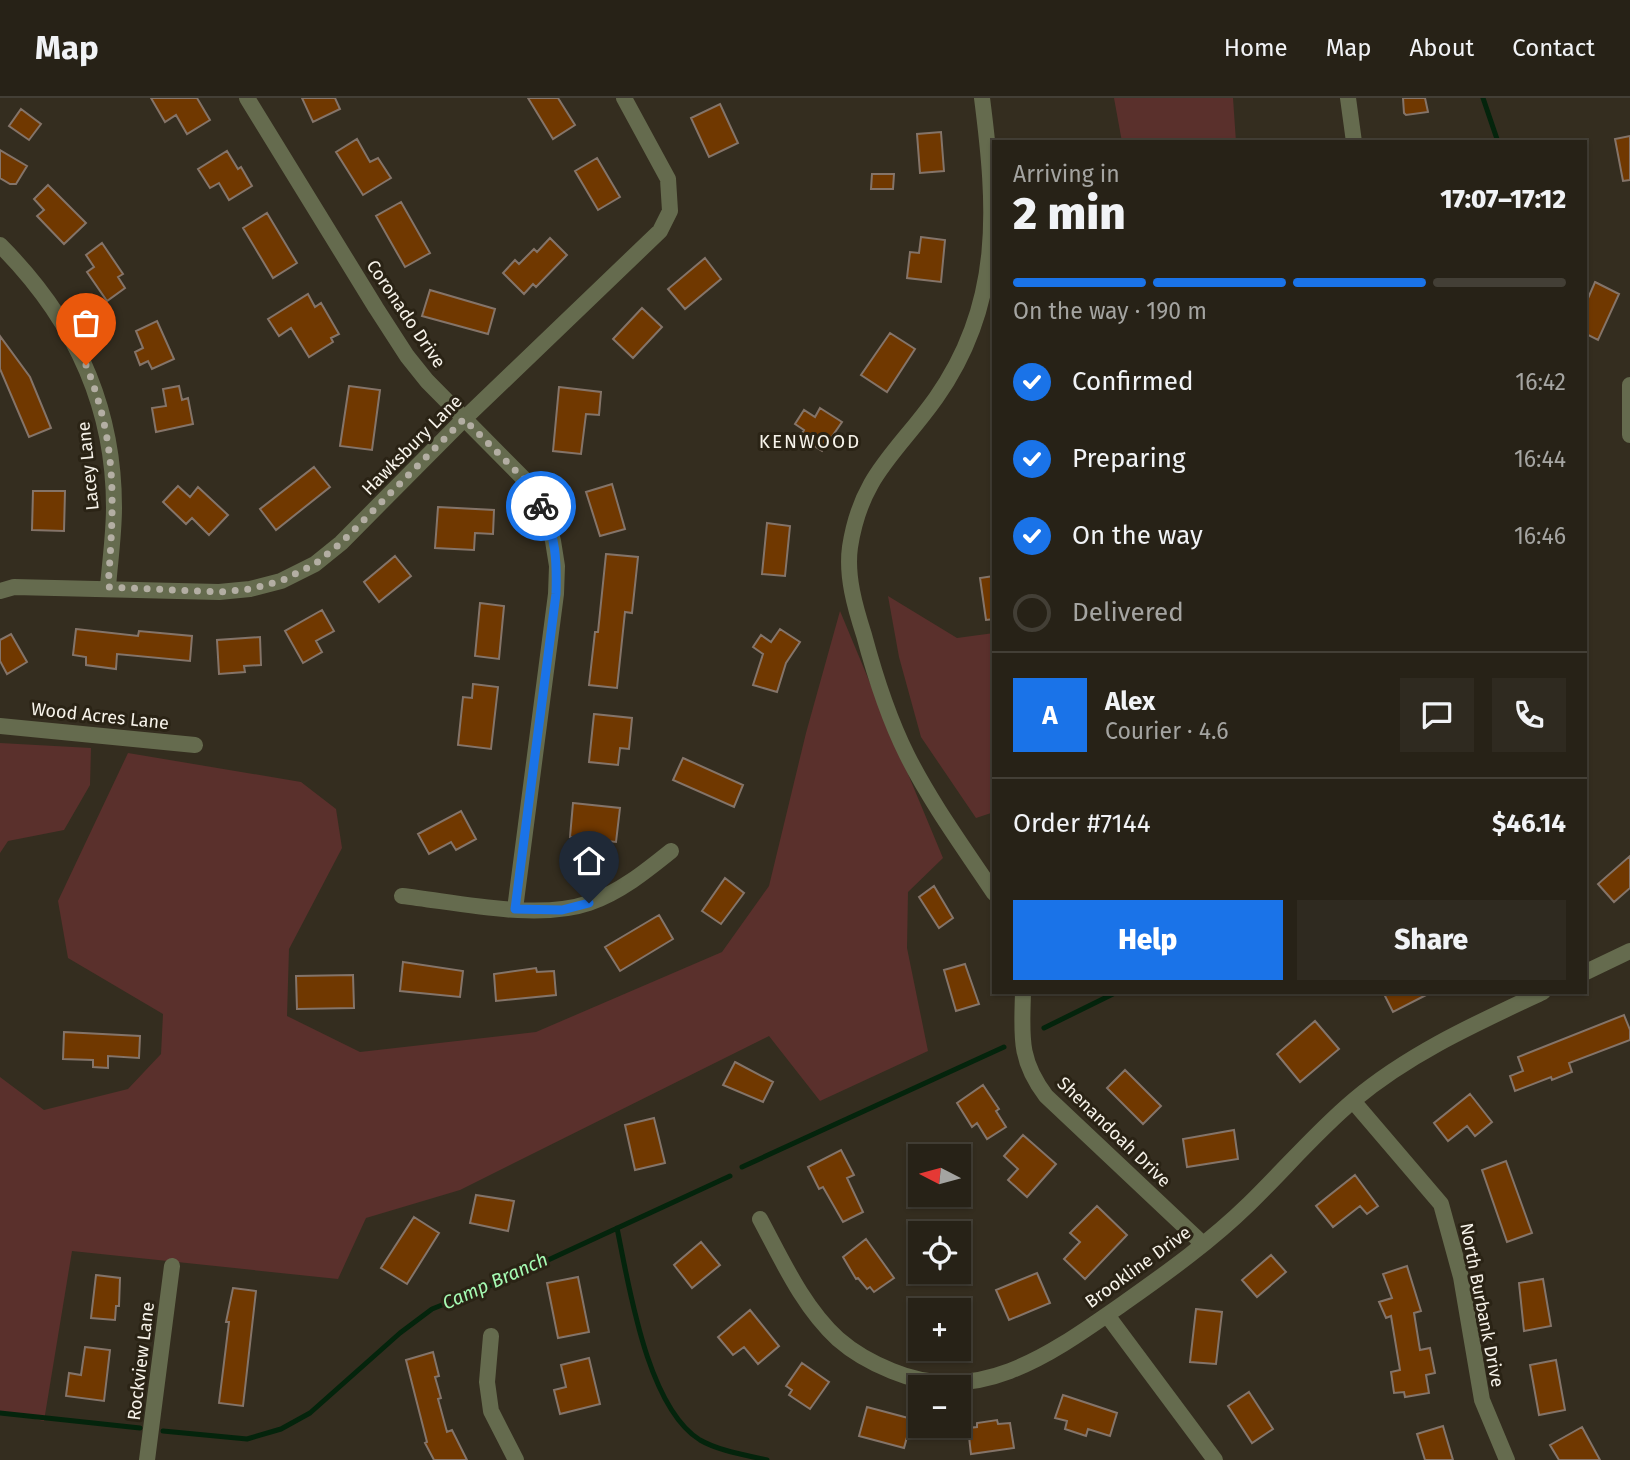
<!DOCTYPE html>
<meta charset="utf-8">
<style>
:root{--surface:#272217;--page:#2f2a20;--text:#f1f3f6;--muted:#a4a4a1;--line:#433f36;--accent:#1a73e8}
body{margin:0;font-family:"Fira Sans",sans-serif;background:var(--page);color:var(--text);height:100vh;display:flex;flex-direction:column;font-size:26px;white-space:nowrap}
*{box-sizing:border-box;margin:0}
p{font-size:23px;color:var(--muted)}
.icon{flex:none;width:38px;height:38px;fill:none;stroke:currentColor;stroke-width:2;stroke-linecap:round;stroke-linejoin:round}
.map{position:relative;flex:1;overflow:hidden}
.drawer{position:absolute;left:992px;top:42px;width:595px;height:854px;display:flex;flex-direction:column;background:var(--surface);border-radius:0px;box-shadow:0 2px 5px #0004,0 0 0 2px var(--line)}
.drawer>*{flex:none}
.needle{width:46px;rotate:276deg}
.fabs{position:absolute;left:908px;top:1046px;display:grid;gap:14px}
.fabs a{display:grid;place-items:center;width:63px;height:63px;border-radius:0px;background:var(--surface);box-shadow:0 2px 5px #0004,0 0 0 2px var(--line);font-size:35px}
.pin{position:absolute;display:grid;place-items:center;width:60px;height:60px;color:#fff;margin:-72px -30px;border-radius:50% 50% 50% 0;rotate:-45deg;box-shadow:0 0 7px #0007}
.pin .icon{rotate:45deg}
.courier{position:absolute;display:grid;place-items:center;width:70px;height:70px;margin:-35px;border:5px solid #1a73e8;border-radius:50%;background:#fff;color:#222;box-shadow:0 2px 9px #0007}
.head em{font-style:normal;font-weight:800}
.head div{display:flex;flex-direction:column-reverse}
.head{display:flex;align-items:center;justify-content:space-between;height:119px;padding:0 21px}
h1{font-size:46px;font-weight:800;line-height:52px}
.bar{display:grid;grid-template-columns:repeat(4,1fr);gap:10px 7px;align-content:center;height:84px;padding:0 21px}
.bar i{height:9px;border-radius:5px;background:var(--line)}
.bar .active{background:var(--accent)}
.bar p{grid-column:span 4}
.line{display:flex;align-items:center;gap:18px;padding:0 21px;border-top:2px solid var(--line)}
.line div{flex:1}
.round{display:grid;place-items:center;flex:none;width:74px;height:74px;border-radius:0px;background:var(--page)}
ol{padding:0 21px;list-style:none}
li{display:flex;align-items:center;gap:21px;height:77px}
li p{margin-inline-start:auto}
li .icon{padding:7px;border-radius:50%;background:var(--accent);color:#fff;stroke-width:4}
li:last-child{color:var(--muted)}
li i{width:38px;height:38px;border:4px solid var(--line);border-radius:50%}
.primary-button{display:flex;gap:14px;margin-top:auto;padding:14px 21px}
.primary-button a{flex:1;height:80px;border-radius:0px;background:var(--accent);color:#fff;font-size:28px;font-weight:800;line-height:80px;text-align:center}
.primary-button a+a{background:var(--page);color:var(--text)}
header{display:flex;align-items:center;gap:42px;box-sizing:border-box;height:98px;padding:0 35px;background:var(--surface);border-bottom:2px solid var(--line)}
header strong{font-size:33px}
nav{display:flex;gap:38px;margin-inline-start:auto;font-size:24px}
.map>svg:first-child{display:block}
</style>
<header>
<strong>Map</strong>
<nav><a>Home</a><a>Map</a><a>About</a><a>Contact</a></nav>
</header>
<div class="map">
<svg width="1630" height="1362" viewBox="0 0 1630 1362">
<rect width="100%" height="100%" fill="#342d1f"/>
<!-- green -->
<path fill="#5a302c" d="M1114,0H1233L1236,44H1122Z
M888,498L957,540L994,535V714L976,720L921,639L899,559Z
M840,513L943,760L908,794L907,850L928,953L820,1003L769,938L460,1092L366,1120L338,1181L72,1153L44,1323L0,1313V979L44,1012L128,991L161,956L163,916L68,860L58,803L128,655L301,684L336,711L342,750L289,851L287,918L360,954L536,934L722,854L769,788L806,635Z
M0,645L91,650L90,687L64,732L8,743L0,755Z"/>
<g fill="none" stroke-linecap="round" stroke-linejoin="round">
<!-- stream -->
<path stroke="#04240c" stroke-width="5" d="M1483,0L1498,44
M1044,930L1117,894
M742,1069L1004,949
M617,1130C629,1188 647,1309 700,1342C719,1353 746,1357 767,1362
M0,1315L140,1330
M163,1333L247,1341L281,1331L310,1315L400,1235L432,1211L507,1181L730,1078"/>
</g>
<!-- building -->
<path fill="#703800" stroke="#847469" stroke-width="2" d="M151,0H197L210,22L187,36L176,17L165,24Z
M302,0H335L340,11L313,24Z
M528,0H558L575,27L553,41Z
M1403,0H1425L1428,14L1406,17L1404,15Z
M720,6L738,45L709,59L691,20Z
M21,11L41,26L29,42L9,28Z
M941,34L944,73L920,75L917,36Z
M1630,38V82L1623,83L1615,41Z
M357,41L370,64L378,60L391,80L363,97L336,54Z
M0,52L27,68L16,86H10L0,80Z
M227,53L238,71L241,69L252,88L229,102L219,85L210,90L198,71Z
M597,60L620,99L598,112L575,73Z
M872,76H894L893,91H871Z
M48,87L86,125L64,146L37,118L44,112L34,101Z
M401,104L430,155L405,169L376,118Z
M267,115L297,165L273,180L243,130Z
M921,139L945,142L941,184L907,180L910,154L919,155Z
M550,140L567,157L536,189L533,186L524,196L503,175L515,162L519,166L534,151L537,154Z
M102,145L123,176L118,179L125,190L107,203L87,174L94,169L86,157Z
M705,160L721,181L685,211L668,191Z
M1595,184L1619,196L1598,242L1586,236V205Z
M430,192L495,211L488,236L422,218Z
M308,196L315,209L321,205L339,236L331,240L333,244L309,259L291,230L279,238L268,221Z
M642,210L662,229L633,260L613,241Z
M157,223L174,261L152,271L148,263L140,267L135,254L143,250L136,233Z
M890,235L915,251L887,294L861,277Z
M0,238L30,279L51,330L29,339L0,271Z
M179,288L182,302L188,300L193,326L156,334L152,310L166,308L163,291Z
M349,288L380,292L372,352L340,348Z
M559,289L601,294L599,317L586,316L581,356L553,353Z
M820,310L842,324L822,353L800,339L804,332L795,326L804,312L815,319Z
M314,369L330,389L276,432L260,411Z
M612,386L625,431L600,438L586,394Z
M178,388L190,399L198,389L228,417L209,437L192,420L186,426L163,404Z
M33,393H65L64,433L32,432Z
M438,409L494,412L493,436L475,435L474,452L435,450Z
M767,425L790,428L785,478L762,476Z
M606,456L638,459L632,515L625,514L617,590L589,587L595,534H598Z
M395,458L411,478L379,504L364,484Z
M994,478V521L986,522L980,480Z
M480,505L504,508L499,561L475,558Z
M322,512L334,533L316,543L322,554L303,565L285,533Z
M76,531L138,538L139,533L192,538L190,563L117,556L116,571L86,567V559L73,557Z
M780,531L800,544L786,565L777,594L753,587L763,556L753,549L761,537L771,544Z
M11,536L27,564L7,576L0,563V542Z
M260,539L261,567L244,568L245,574L219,576L217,542Z
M473,586L498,589L491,651L458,647L463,599L472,600Z
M594,616L632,620L629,651L620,650L618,667L589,664Z
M683,660L743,687L734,709L673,682Z
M573,705L620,710L616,744L570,739Z
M461,713L476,741L456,752L451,744L429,756L418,736Z
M1630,758V790L1614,804L1598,786Z
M725,780L744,795L721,826L702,813Z
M934,788L953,820L939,830L919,799Z
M659,817L673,841L620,873L605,849Z
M403,864L463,873L460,899L400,893Z
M965,866L979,906L956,913L944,872Z
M536,870L537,874L554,873L556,897L496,903L494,876Z
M353,877L354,910L297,911L296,878Z
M1383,894H1432L1393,914Z
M1624,917L1630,932V942L1569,965L1572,974L1552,982L1551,979L1515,993L1510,978L1523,973L1518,959Z
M1315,923L1339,951L1300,984L1277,956Z
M64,934L140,938L139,960L108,958V970L93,969V962L63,961Z
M735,964L773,984L763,1004L723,987Z
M1125,972L1161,1008L1143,1026L1107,990Z
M983,987L999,1011L996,1013L1006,1029L987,1041L977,1025L972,1029L957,1005Z
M1470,996L1492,1024L1475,1038L1467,1028L1448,1043L1434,1025Z
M654,1020L665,1065L635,1072L625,1027Z
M1234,1032L1238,1061L1187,1069L1183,1041Z
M1023,1037L1056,1066L1027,1099L1008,1082L1018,1071L1004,1058Z
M841,1052L854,1077L847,1080L863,1114L843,1124L823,1089L819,1091L808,1069Z
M1506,1063L1532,1135L1507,1144L1482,1072Z
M1355,1077L1378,1108L1367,1116L1360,1108L1333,1129L1316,1108Z
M476,1097L514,1103L508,1133L470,1125Z
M1097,1108L1127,1137L1085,1181L1064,1161L1080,1144L1070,1135Z
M414,1119L439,1135L407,1186L381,1170Z
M866,1141L894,1180L874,1194L870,1189L867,1191L858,1180L856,1181L843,1159Z
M701,1144L720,1167L692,1190L674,1167Z
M1271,1157L1286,1174L1257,1199L1242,1182Z
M1407,1168L1421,1213L1414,1215L1420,1252L1430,1250L1435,1275L1426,1277L1429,1295L1405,1299L1404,1294L1394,1295L1391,1274L1400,1272L1391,1218L1386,1220L1379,1204L1392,1200L1383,1176Z
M1037,1175L1050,1205L1009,1222L996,1192Z
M96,1177L120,1180L119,1208H116L115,1222L91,1220Z
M578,1179L589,1234L558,1240L547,1185Z
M1543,1181L1551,1228L1524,1233L1519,1185Z
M233,1190L256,1193L243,1308L219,1305L229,1224H226Z
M1196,1211L1222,1214L1216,1266L1190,1264Z
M750,1212L779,1248L758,1266L744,1249L733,1257L718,1239Z
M85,1249L110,1252L104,1303L66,1298L69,1275L81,1277Z
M433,1254L439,1278L435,1279L441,1300L438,1301L447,1334L452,1332L467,1362H434L425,1345L427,1344L406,1262Z
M589,1260L600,1306L560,1316L554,1292L566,1289L561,1267Z
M1556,1262L1565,1312L1539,1317L1530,1267Z
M802,1265L829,1284L810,1311L789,1297L792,1292L786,1288Z
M1249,1294L1273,1331L1252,1345L1228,1308Z
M1063,1297L1117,1315L1110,1338L1088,1331L1086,1338L1065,1331L1067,1323L1055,1320Z
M867,1309L912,1321L904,1350L859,1338Z
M997,1322L998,1326L1010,1325L1014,1350L971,1356L968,1330L977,1329V1325Z
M1443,1328L1453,1362H1425L1417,1336Z
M1582,1329L1600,1362H1559L1550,1347Z"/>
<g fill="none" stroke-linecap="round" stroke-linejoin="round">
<!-- street -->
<path stroke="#656b4e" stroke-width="16" d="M247,0L376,210L407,258L427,283L524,381L537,400L547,420L553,443L557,468L556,496L515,811
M982,0C996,109 1003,205 936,300C897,355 861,377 850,449C846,478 855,509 864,537C875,578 888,619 907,657C931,705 964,750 994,795
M1348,0L1354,44
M0,147C72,219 114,306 114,409C114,436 110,463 108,489
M1630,287V337
M0,493L14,489L219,494L250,491L281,483L315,466L341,445L464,321L660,133L670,113L668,81L624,0
M0,628L195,647
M402,798C456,804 537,823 589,805C620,794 645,774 671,753
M1586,874L1630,853
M1023,894C1022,937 1018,961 1046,998L1203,1146
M1353,1003L1441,1106L1461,1179L1482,1302L1507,1362
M760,1121C782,1162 803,1209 838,1241C854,1255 872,1265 892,1273C980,1310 1055,1253 1124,1205C1168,1174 1211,1143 1249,1106C1284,1072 1316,1034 1354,1002C1410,955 1477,925 1543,894
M1107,1217L1215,1362
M491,1238L487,1284L491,1313L516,1362
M147,1362L172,1168"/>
</g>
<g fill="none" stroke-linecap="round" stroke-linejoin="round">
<!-- done -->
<path stroke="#b3aea3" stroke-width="7" stroke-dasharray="0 12.6" d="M86,267C118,348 114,405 108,489L219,494L250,491L281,483L315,466L341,445L464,321L524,381L541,408"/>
<!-- route -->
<path stroke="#1a73e8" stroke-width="9" d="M541,408C556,436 557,465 556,496L515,811L562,812L589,805"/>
</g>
<g text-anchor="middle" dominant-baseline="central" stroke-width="6" stroke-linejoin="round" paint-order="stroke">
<!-- street labels -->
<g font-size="18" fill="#f7f3ea" stroke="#2a2315">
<text transform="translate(406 216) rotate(56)">Coronado Drive</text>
<text transform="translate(412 347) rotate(-45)">Hawksbury Lane</text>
<text transform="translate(88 368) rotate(-96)">Lacey Lane</text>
<text transform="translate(100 618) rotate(6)">Wood Acres Lane</text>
<text transform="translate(1114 1034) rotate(44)">Shenandoah Drive</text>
<text transform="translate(1138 1169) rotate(-36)">Brookline Drive</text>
<text transform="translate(1482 1207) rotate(79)">North Burbank Drive</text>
<text transform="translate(141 1263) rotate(-83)">Rockview Lane</text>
</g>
<!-- neighbourhood labels -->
<g font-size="19" letter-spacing="2" fill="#f7f3ea" stroke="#2a2315">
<text x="810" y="343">KENWOOD</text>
</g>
<!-- water labels -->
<g font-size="19" font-style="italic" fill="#a5fbb3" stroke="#2a2315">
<text transform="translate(495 1183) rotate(-24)">Camp Branch</text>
</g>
</g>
</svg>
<div class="fabs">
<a><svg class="needle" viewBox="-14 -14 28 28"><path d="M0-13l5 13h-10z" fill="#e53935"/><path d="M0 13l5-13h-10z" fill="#a4a4a1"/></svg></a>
<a><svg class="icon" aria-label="locate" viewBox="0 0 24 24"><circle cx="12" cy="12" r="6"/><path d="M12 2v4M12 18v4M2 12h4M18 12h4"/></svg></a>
<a>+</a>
<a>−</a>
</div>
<div class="pin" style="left:86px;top:267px;background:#ea580c"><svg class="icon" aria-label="bag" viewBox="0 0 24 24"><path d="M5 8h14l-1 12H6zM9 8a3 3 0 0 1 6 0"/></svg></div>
<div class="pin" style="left:589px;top:805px;background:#1f2937"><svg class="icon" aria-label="home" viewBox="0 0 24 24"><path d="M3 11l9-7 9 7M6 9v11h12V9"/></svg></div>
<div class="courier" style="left:541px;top:408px"><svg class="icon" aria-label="bike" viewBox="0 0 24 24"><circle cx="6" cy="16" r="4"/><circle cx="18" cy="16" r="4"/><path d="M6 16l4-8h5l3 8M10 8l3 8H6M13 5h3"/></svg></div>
<section class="drawer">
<div class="head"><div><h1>2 min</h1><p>Arriving in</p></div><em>17:07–17:12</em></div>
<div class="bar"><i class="active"></i><i class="active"></i><i class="active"></i><i></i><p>On the way · 190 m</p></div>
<ol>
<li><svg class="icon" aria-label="check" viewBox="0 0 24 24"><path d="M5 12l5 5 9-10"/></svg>Confirmed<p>16:42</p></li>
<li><svg class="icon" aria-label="check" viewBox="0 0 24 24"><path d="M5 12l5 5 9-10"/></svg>Preparing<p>16:44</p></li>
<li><svg class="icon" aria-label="check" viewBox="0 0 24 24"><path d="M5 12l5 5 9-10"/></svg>On the way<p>16:46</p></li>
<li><i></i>Delivered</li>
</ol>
<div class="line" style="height:126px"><b class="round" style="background:var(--accent);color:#fff">A</b><div><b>Alex</b><p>Courier · 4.6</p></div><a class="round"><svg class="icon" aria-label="chat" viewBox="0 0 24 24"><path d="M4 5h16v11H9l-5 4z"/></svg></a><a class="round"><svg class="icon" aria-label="phone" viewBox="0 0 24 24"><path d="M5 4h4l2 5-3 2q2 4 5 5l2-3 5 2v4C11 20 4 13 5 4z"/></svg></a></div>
<div class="line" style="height:91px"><div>Order #7144</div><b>$46.14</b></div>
<div class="primary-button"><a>Help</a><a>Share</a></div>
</section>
</div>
